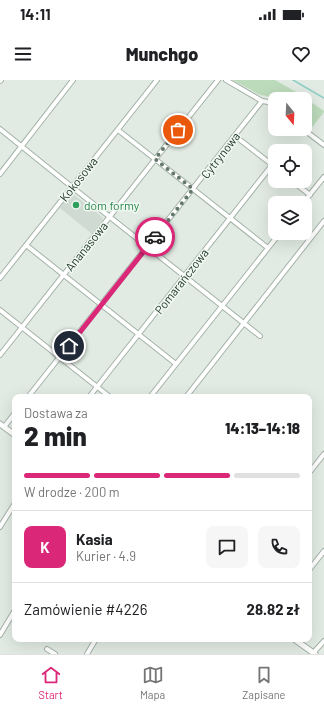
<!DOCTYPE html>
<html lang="pl">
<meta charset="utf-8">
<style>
:root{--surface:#fff;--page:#f6f6f6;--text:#202124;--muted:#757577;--line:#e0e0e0;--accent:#db2777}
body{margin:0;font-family:Barlow,sans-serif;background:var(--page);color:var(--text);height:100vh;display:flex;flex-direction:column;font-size:15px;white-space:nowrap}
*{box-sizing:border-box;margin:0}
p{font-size:13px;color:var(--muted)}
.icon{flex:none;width:22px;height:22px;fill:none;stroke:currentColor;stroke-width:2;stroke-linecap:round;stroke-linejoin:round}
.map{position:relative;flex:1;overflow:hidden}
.sheet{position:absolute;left:12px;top:314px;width:300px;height:248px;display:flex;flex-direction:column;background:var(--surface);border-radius:8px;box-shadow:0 4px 16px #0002}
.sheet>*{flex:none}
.needle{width:26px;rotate:162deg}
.buttons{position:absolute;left:268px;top:12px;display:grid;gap:8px}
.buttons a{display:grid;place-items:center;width:44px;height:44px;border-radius:8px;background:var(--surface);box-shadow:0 4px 16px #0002;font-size:20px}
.pin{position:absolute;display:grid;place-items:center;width:34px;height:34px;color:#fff;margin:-17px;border:2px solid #fff;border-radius:50%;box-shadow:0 1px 4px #0007}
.courier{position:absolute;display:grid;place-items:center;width:40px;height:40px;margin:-20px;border:3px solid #db2777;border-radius:50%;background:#fff;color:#222;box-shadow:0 1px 5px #0007}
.overview em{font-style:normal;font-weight:800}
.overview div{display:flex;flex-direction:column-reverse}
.overview{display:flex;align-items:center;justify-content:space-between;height:68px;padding:0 12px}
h1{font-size:26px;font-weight:800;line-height:30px}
.bar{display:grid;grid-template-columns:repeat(4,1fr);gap:6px 4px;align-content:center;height:48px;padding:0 12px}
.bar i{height:5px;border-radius:3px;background:var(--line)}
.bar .on{background:var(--accent)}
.bar p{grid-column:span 4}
.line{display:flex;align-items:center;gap:10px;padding:0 12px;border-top:1px solid var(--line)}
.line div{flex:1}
.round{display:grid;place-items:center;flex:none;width:42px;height:42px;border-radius:8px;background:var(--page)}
.status{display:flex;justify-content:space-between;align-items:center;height:28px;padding:0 20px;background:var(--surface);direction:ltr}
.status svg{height:11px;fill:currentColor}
header{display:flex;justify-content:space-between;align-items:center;height:52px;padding:0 12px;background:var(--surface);font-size:18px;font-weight:800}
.tabs{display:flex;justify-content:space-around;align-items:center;height:56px;border-top:1px solid var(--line);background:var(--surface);font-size:11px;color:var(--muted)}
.tabs a{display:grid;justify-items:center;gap:2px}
.tabs .on{color:var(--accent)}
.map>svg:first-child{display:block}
</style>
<div class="status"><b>14:11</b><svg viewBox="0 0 49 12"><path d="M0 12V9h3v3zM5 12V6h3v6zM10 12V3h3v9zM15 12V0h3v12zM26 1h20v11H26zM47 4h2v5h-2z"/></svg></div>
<header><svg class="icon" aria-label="menu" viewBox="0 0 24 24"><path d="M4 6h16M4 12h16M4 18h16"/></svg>Munchgo<svg class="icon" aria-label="heart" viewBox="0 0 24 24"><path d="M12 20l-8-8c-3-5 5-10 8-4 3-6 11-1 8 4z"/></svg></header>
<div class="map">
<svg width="324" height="574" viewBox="0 0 324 574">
<rect width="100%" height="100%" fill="#e1ebe3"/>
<!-- built -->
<path fill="#cfdad2" d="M70,114H73L102,137L103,139L92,154L60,128Z"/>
<!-- green -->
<path fill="#bcdbbb" d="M233,0H275L298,13L324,31V32L310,50L305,46V19H275V22L267,16L260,15Z"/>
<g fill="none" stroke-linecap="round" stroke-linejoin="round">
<!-- stream -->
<path stroke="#8ccdc3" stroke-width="1.5" d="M293,0L324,18"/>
<!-- minor casing -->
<g stroke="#a4b2a8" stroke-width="6">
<path id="minor" d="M226,0L262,21L268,22L275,27
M0,1L1,0
M0,49L72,107L260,256
M303,49L324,65
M118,50L268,168
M235,56L275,87
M0,94L73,0
M292,101L310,115
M303,123L324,97
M26,165L176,284
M0,198L157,0
M0,230L110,317
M0,275L218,0
M28,317L262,21
M89,317L272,85
M150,317L280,153
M186,317L324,141
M4,347L15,333
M309,393L324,374
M0,447L15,423
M309,490L324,471
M0,555L15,530
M47,569L55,574
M313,573L324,561
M87,574L96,559"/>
</g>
<!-- tertiary casing -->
<g stroke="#a4b2a8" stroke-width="7">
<path id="tertiary" d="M0,344L15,355
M294,559L315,574"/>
</g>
<!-- minor -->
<use href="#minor" stroke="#fff" stroke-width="4"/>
<!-- tertiary -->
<use href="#tertiary" stroke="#fff" stroke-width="5"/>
</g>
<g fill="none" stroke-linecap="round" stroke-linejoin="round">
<!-- done -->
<path stroke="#65786c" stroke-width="4" stroke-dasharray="0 7.2" d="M155,157L193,109L155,79L178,50"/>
<!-- route -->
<path stroke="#db2777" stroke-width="5" d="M69,266L155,157"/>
</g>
<!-- markers -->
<circle fill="#2e9e5b" stroke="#f1f8f2" stroke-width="1.5" cx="76" cy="125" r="4"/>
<g text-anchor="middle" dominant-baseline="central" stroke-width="3" stroke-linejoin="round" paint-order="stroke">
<!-- street labels -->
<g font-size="12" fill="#223a2c" stroke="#f1f8f2">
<text transform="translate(220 75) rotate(-52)">Cytrynowa</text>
<text transform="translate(78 99) rotate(-52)">Kokosowa</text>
<text transform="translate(86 166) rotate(-51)">Ananasowa</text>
<text transform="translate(181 201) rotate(-52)">Pomarańczowa</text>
</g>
<!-- leisure labels -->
<g font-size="12" fill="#27864d" stroke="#f1f8f2" text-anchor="start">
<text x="84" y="125">dom formy</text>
</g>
</g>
</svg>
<div class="buttons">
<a><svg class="needle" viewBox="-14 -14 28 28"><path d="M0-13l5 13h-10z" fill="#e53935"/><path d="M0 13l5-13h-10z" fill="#757577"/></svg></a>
<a><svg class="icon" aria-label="locate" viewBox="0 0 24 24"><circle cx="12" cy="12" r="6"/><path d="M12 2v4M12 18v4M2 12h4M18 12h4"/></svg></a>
<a><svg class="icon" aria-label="layers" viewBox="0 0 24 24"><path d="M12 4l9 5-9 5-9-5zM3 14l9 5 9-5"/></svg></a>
</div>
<div class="pin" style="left:178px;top:50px;background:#ea580c"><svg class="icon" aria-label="bag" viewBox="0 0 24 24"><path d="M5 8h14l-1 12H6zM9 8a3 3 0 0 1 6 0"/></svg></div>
<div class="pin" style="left:69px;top:266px;background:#1f2937"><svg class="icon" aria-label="home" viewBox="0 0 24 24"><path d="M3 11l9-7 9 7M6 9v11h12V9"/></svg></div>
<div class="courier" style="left:155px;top:157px"><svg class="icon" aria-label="car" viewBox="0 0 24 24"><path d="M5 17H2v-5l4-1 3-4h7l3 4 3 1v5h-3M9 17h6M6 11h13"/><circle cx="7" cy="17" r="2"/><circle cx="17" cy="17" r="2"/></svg></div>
<section class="sheet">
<div class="overview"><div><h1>2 min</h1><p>Dostawa za</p></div><em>14:13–14:18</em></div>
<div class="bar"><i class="on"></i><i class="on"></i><i class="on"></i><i></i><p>W drodze · 200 m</p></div>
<div class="line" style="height:72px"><b class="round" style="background:var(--accent);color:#fff">K</b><div><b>Kasia</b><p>Kurier · 4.9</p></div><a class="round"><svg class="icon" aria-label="chat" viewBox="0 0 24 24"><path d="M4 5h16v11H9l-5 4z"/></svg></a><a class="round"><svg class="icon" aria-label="phone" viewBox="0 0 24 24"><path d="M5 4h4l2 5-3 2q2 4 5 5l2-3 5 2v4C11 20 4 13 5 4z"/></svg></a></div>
<div class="line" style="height:52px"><div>Zamówienie #4226</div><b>28.82 zł</b></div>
</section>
</div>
<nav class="tabs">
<a class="on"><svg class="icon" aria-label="home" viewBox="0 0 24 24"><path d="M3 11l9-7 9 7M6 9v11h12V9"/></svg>Start</a>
<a><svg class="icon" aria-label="map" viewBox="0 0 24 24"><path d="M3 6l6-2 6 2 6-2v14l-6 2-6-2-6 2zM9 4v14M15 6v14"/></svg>Mapa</a>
<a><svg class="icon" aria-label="saved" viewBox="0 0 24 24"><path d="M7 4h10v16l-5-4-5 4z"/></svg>Zapisane</a>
</nav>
